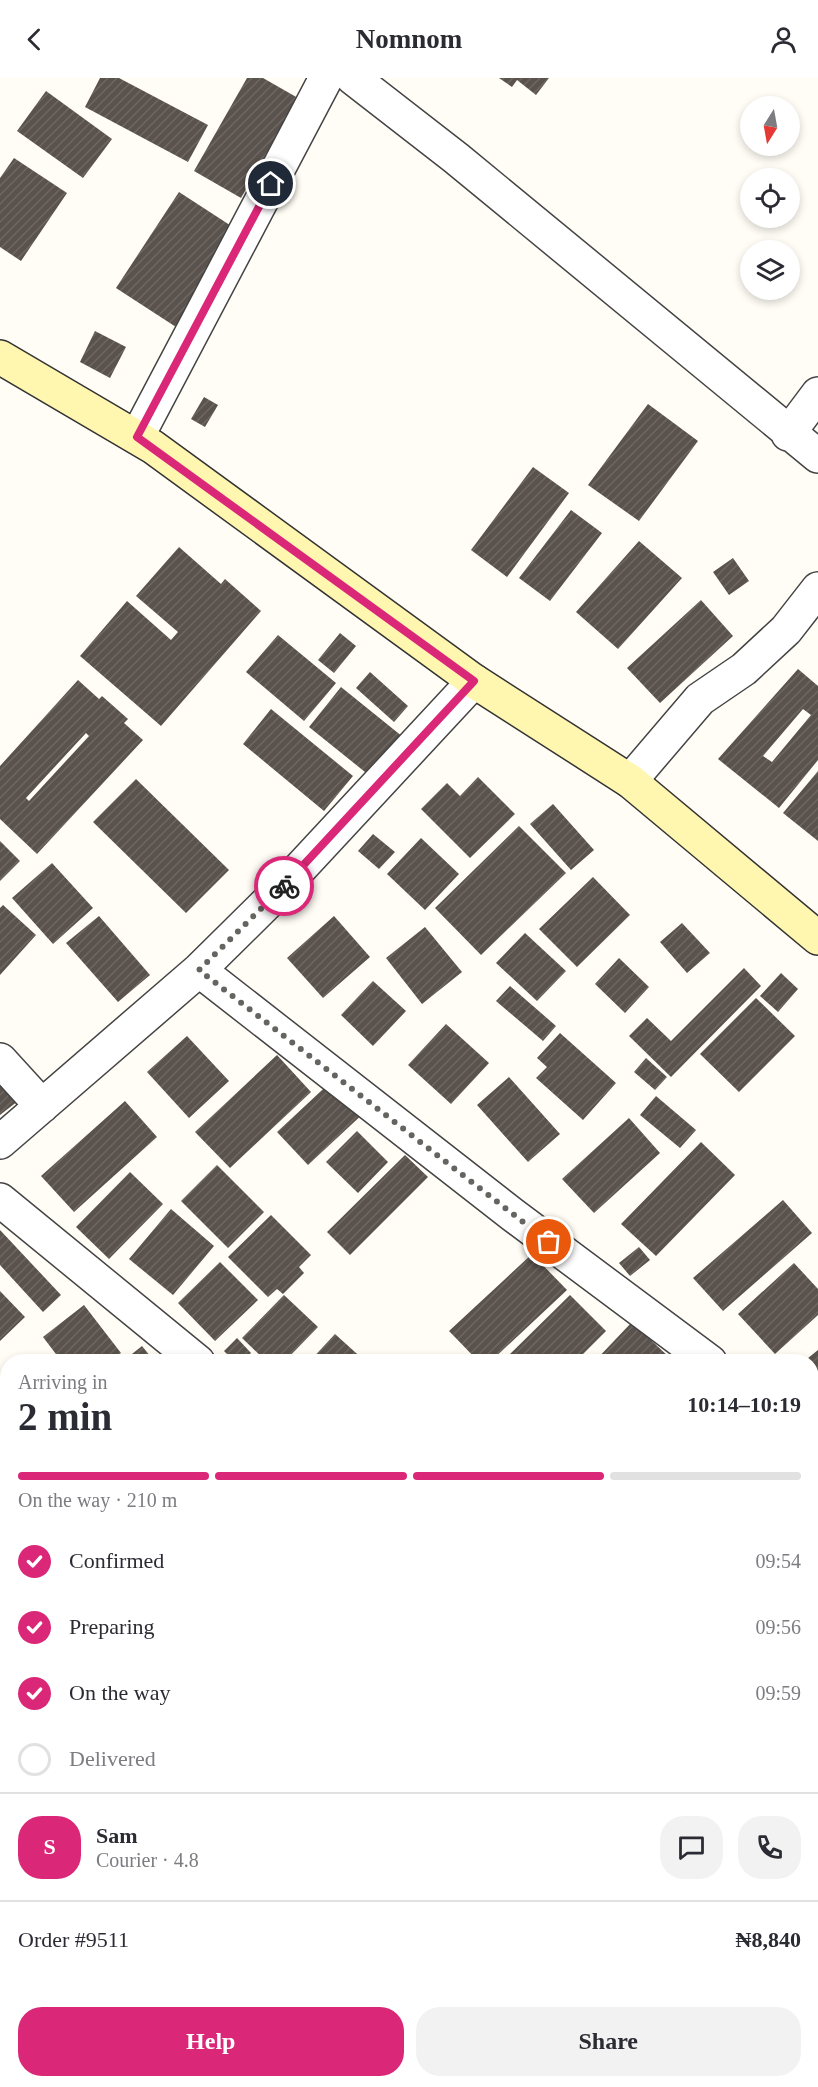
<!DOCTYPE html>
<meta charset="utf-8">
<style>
:root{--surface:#fff;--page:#f2f2f3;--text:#2b2b33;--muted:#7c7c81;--line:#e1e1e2;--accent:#db2777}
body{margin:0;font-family:Georgia,serif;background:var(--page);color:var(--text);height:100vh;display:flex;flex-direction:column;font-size:22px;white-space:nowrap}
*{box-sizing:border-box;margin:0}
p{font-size:20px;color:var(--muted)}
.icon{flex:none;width:33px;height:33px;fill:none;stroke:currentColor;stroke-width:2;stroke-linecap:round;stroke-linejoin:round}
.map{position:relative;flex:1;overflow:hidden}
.side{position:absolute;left:0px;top:1276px;width:819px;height:734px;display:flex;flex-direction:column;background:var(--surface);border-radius:24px 24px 0 0;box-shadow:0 3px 9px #0003}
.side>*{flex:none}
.needle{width:39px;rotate:191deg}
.controls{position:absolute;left:740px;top:18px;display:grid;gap:12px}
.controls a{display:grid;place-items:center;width:60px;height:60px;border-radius:50%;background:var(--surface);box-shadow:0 3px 9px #0003;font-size:30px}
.pin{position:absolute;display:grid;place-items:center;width:51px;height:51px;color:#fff;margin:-26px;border:3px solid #fff;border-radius:50%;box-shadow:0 2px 6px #0007}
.courier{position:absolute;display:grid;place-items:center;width:60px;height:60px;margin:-30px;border:4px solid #db2777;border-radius:50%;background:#fff;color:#222;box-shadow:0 2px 8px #0007}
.head em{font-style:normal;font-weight:700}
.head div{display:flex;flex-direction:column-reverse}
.head{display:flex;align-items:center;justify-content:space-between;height:102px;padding:0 18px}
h1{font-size:39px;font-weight:700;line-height:45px}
.bar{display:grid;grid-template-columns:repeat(4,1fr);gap:9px 6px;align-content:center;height:72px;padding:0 18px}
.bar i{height:8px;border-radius:4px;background:var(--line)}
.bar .selected{background:var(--accent)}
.bar p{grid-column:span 4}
.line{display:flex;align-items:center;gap:15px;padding:0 18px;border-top:2px solid var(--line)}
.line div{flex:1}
.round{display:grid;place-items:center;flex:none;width:63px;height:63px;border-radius:24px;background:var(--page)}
ol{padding:0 18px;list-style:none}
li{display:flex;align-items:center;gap:18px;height:66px}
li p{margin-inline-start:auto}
li .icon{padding:6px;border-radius:50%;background:var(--accent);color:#fff;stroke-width:4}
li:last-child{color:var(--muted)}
li i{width:33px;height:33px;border:3px solid var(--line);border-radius:50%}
.action{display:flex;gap:12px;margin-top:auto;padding:12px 18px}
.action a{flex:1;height:69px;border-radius:24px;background:var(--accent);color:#fff;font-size:24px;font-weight:700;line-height:69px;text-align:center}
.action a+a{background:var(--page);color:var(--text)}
header{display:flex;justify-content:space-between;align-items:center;height:78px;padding:0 18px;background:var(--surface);font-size:27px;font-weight:700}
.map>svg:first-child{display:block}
</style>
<header><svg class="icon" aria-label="back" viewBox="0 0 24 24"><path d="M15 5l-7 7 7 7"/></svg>Nomnom<svg class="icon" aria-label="person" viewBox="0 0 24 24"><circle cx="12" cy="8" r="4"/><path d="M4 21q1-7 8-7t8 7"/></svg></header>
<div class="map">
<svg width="818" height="2009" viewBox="0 0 818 2009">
<defs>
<pattern id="building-hatch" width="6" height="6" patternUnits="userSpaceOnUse" patternTransform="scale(1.5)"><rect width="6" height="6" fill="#5a524d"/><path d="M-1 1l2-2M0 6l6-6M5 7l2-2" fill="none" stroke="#6d6662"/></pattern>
</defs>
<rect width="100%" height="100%" fill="#fffdf5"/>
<!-- building -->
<path fill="url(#building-hatch)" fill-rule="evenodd" d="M100,0H119L208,47L188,84L85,29Z
M247,0H263L298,20L241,120L194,93Z
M499,0H549L536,17L517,2L512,9Z
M46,13L112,61L83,100L17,53Z
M14,80L67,115L21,183L0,169V100Z
M179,114L239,153L176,249L116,210Z
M95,253L126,269L110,300L80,284Z
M204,319L218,327L205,349L191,341Z
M648,326L698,363L639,443L588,407Z
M533,389L569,415L507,499L471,472Z
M571,432L602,455L550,523L519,500Z
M639,463L682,500L618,571L576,534Z
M179,469L221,506L225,501L261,533L161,648L80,578L127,523L171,562L178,554L136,518Z
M733,480L749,503L729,517L713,494Z
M701,522L733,558L660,625L627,590Z
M340,555L356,568L334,595L318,582Z
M278,557L336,605L304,643L246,594Z
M798,591L818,608V682L779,730L718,681ZM803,631L811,637L772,684L763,678Z
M370,594L408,628L394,644L356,610Z
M78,602L99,621L102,618L128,641L124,645L143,662L37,776L0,741V688ZM86,655L89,658L29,723L26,720Z
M341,609L403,659L370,698L309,649Z
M271,631L353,698L324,733L243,666Z
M818,693V763L783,735Z
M478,699L515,736L470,780L421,731L447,705L460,718Z
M136,701L229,792L186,835L93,744Z
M553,726L594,772L571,792L530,746Z
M519,748L566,795L481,877L435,830Z
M373,756L395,774L379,791L358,773Z
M421,760L459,796L425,832L387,796Z
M0,763L20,783L0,803Z
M52,785L93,830L53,866L12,820Z
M593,799L630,837L577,889L539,851Z
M3,827L36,857L0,897V830Z
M99,838L150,897L118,924L66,865Z
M334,838L370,879L323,920L287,880Z
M682,845L710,875L687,895L660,864Z
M425,849L462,894L422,926L386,880Z
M525,855L566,893L537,923L496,885Z
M619,880L649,909L625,935L595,906Z
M744,890L761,908L671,999L629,958L647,940L671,963Z
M781,895L798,911L778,934L760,918Z
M373,903L406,933L373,968L341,937Z
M510,908L556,948L543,963L496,923Z
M756,920L795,958L739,1014L700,976Z
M446,946L489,985L451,1026L408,987Z
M560,955L616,1005L583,1042L536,1000L547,989L537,980Z
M187,958L229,1003L189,1040L147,994Z
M277,977L311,1014L230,1090L195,1054Z
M646,980L667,999L655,1012L634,994Z
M509,999L560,1056L528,1084L477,1027Z
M0,1000L18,1023L0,1037Z
M335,1000L366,1033L308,1087L277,1054Z
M656,1018L696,1052L680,1070L640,1037Z
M125,1023L157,1059L74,1134L41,1098Z
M629,1040L660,1075L594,1135L562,1101Z
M357,1053L388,1084L358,1115L326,1084Z
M701,1064L735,1097L656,1178L621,1146Z
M405,1077L428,1099L350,1177L327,1154Z
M217,1087L264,1134L228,1170L181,1123Z
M130,1094L163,1126L109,1181L76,1149Z
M783,1122L812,1155L723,1233L693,1200Z
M171,1131L214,1168L173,1217L129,1181Z
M271,1137L311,1177L299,1189L304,1195L283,1216L277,1211L268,1219L228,1179Z
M0,1152L61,1217L43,1234L0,1187Z
M639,1169L650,1182L630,1198L619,1185Z
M532,1176L567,1212L490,1284H479L449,1253Z
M220,1184L258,1222L215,1263L178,1225Z
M794,1185L818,1211V1237L775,1276L738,1236Z
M0,1213L25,1239L0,1263Z
M284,1217L318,1249L284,1284H267L242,1260Z
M570,1217L606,1253L575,1284H502Z
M84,1227L121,1275L108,1284H62L43,1259Z
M632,1244L672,1282L670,1284H594Z
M335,1256L366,1284H309Z
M237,1260L251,1275L241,1284H235L224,1273Z
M142,1268L155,1284H122Z
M818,1272V1306L812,1299V1284H803Z
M0,1407L8,1416V1435L0,1441Z
M818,1425V1502L812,1508V1431Z
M0,1544L8,1551V1604L1,1610Z
M812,1565L818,1571V1609L812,1616Z
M812,1764L818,1769V1802L812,1810Z
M0,1883L8,1891V1959L0,1951Z
M818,1891V1963L812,1957V1898Z
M812,1979L818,1986V2009H778L772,2002H812Z
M43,2002H101L107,2009H43L40,2005Z
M113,2002H167L173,2009H119Z
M174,2002H233L226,2009H180Z
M361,2002H445L436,2009H356L355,2007Z
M582,2002H649L653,2007L588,2009Z
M682,2002H706L699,2009H688Z
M734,2002H759L766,2009H727Z"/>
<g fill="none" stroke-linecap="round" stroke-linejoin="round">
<!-- street casing -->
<g stroke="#444" stroke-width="36">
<path id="street" d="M353,0L456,80L818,378
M788,356L818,316
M137,359L326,0
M630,703L700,621L744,591L786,552L818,511
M199,892L513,1137L710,1284
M0,982L42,1028
M0,1064L199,892L277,815L474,603
M0,1122L198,1284
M812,1360L818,1364
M0,1464L8,1458
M0,1520L8,1526
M812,1645L818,1636
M0,1817L8,1811
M269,2009L278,2002"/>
</g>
<!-- secondary casing -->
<g stroke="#333" stroke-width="36">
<path id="secondary" d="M0,279L153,369L474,603L630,703L818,860"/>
</g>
<!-- street -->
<use href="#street" stroke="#fff" stroke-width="33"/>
<!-- secondary -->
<use href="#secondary" stroke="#fff6b0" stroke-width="33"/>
</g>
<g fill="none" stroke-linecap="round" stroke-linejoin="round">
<!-- done -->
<path stroke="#646461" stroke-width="6" stroke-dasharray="0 10.8" d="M284,808L199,892L549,1164"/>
<!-- route -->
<path stroke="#db2777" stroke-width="8" d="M271,106L137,359L474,603L284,808"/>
</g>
</svg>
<div class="controls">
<a><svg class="needle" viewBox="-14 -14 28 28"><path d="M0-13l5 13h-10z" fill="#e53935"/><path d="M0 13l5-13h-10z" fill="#7c7c81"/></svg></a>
<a><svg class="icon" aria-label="locate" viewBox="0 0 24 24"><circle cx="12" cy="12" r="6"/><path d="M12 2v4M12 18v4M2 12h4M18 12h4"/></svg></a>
<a><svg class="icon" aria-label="layers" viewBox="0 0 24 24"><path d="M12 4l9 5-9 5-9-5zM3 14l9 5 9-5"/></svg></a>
</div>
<div class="pin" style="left:549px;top:1164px;background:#ea580c"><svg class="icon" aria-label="bag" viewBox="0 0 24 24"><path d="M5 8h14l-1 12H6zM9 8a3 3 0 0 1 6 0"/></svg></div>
<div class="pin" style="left:271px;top:106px;background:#1f2937"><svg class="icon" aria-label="home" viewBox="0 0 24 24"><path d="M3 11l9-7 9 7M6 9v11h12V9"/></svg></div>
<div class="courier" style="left:284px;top:808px"><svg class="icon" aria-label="bike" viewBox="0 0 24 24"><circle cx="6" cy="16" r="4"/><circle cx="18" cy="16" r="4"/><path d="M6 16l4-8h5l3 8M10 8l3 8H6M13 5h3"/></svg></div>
<section class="side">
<div class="head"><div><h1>2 min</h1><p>Arriving in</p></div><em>10:14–10:19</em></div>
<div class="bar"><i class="selected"></i><i class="selected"></i><i class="selected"></i><i></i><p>On the way · 210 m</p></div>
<ol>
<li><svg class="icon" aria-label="check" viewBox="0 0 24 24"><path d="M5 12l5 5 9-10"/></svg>Confirmed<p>09:54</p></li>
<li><svg class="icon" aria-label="check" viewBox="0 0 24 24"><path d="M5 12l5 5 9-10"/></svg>Preparing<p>09:56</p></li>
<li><svg class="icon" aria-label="check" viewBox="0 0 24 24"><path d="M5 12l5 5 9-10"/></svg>On the way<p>09:59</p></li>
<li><i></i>Delivered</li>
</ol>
<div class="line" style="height:108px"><b class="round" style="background:var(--accent);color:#fff">S</b><div><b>Sam</b><p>Courier · 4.8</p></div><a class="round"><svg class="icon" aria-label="chat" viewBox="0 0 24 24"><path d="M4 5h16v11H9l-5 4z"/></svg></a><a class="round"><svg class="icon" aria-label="phone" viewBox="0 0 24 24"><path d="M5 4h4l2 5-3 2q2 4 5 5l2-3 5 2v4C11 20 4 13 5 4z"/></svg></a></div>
<div class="line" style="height:78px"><div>Order #9511</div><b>₦8,840</b></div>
<div class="action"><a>Help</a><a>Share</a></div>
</section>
</div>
